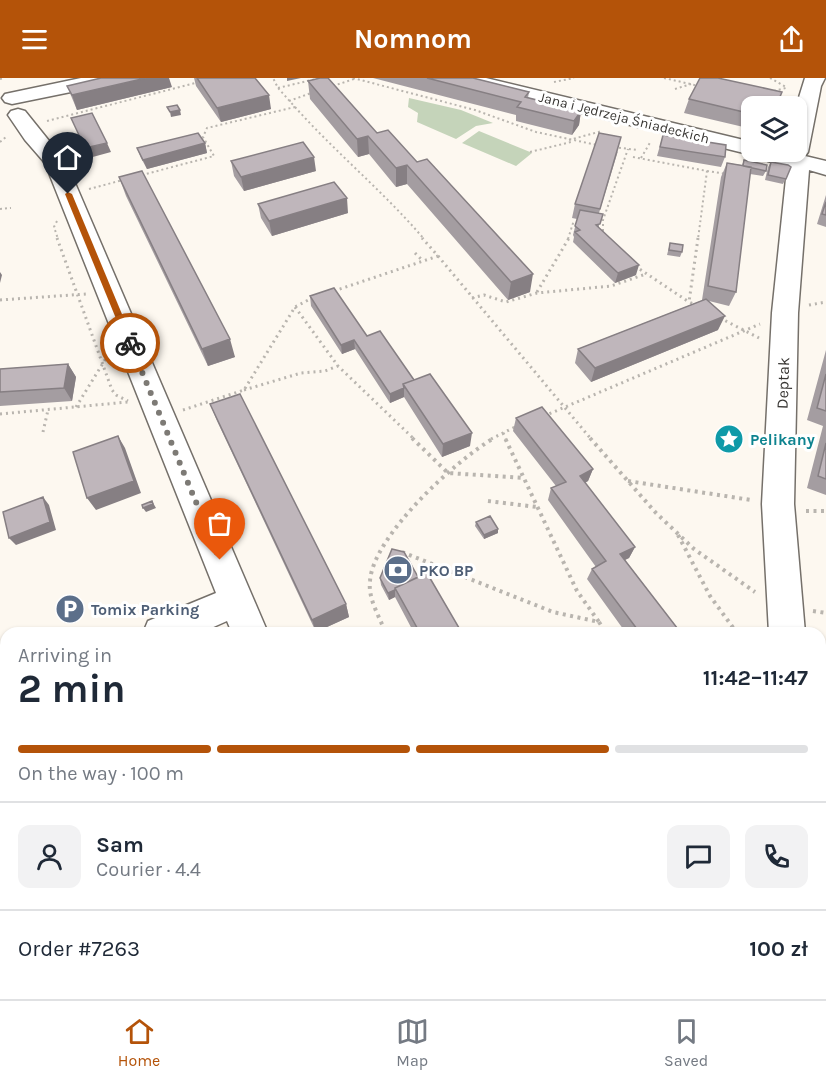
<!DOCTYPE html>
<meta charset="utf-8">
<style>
:root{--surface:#fff;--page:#f2f2f3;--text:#1f2937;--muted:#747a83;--line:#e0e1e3;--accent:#b45309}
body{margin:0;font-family:Karla,sans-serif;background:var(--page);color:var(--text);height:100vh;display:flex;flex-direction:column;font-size:22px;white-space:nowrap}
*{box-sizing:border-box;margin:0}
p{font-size:20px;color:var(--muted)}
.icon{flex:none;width:33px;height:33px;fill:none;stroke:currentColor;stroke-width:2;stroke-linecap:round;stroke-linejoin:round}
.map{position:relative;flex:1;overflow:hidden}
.sheet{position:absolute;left:0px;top:549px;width:826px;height:372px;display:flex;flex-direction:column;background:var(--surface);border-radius:18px 18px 0 0;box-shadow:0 2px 4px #0004}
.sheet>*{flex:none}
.buttons{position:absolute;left:741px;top:18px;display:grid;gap:12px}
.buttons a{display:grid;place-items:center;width:66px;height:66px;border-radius:12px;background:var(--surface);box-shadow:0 2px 4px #0004;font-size:30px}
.pin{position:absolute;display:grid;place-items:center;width:51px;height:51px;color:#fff;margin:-62px -26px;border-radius:50% 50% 50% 0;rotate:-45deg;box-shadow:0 0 6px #0007}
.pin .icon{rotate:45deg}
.courier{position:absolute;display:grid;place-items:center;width:60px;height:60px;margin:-30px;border:4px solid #b45309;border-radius:50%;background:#fff;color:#222;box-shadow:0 2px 8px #0007}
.overview em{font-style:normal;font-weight:700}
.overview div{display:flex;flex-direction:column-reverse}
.overview{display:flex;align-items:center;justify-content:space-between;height:102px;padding:0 18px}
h1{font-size:39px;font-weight:700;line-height:45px}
.bar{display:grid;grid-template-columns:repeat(4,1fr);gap:9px 6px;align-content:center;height:72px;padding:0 18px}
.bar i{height:8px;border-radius:4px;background:var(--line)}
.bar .current{background:var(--accent)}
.bar p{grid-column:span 4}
.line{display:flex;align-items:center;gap:15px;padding:0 18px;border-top:2px solid var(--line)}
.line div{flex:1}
.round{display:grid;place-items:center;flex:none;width:63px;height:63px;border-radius:12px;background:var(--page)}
header{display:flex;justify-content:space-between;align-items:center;height:78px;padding:0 18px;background:var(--accent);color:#fff;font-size:27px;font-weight:700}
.tabs{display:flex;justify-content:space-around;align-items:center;height:84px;border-top:2px solid var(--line);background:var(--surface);font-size:16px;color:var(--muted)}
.tabs a{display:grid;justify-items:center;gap:3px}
.tabs .current{color:var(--accent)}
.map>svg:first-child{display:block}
</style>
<header><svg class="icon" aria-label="menu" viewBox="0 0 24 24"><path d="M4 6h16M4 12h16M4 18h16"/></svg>Nomnom<svg class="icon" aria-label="share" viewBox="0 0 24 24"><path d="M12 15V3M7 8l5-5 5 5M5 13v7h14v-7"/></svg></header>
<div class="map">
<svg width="826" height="921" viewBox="0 0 826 921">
<rect width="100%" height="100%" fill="#fdf8f0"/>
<!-- green -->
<path fill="#c5d4ba" d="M409,20L461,32L493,45L476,48L456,61L417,44L418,35L408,29Z
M479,53L530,74L532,75L516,88L462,65Z"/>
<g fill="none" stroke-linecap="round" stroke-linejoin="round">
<!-- minor casing -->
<g stroke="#75706a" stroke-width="3">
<path id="minor" d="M81,0H120L117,4L110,6L12,26L5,24L2,20L5,16Z
M452,0H486L752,64V74H761L752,77L455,4Z
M805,0H825L821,8L808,74L805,78L826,83V97L809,92L798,235L794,426L805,555H769L762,426L772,235L787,91L789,88L768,83L765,78L768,74H796V29Z
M18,31L25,33L66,84L268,555H232L227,543L200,555H143L148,543L216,515L45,85L25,62L8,37L11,33Z
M6,603V641L0,643V605Z
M820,883L826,885V921H799L798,915H820Z
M338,915H384L385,921H339Z"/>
</g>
<!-- path-far3 -->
<path stroke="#b9b5af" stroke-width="2" stroke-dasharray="2 3" stroke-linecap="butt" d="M353,0L475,32L536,54L597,67
M664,0L699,8
M770,0L786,9
M0,1L4,0
M554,4L574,0
M333,8L354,1
M278,10L320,0
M675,11L691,6
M769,14L786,10
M289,23L314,14
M295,29C336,75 384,114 424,161
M47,43L199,4
M569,62L602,53
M0,64L6,59
M614,69L637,72
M530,74L571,64
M633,79L707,93L698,161
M641,80L651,63
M707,93L727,96
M142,97L214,78L203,59L207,50L295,29L278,10L273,0
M89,111L123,102
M0,131L11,130
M57,143L54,149L58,161
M603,158V142L628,71
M568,161L574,142"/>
<!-- path-far2 -->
<path stroke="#b9b5af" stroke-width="3" stroke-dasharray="2 4" stroke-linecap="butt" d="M57,160L112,312L116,317L128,323
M698,160L689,224L698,228
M415,175L423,183
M438,178L591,361
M635,188L689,224
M334,213L438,178L422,160
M537,214L569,160
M472,220L484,217L506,224L537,215L611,208L646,196
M0,222L86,216
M809,227L826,224
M295,229L338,288L414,361
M720,240L759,260
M244,312L301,295L325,293L338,288
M76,329L108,277
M183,332L244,312L295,229L312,220
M0,336L128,324
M544,338L760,246
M43,354L48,332
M503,355L506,361
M491,361L517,348"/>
<!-- path-far1 -->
<path stroke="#b9b5af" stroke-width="4" stroke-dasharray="3 4.5" stroke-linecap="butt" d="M412,360L448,395L524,400
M590,360L656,435L694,471L755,514
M628,403L751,422
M488,423L537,429
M806,433H826
M678,457L710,518L737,555
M402,474L553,534L599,544L577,513L505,360
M813,533L826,535
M599,544L606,555
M375,555L384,551C378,536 368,520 370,503C373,458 456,382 494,360
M822,611L826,606"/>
<!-- path -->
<path stroke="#b9b5af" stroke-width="4.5" stroke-dasharray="4 6" stroke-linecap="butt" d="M820,613L823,609
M434,915L437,921
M674,915L679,921"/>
<!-- minor -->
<use href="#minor" fill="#fff" fill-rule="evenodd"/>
</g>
<!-- wall -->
<path fill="#a49da1" d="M194,0H255L271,31L221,44L196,8Z
M373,0H473L529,14L528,20L581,33L579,47L572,57L516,43V37Z
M308,3L377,55L530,214L508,222L407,106L396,109L369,76L358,79L310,21Z
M67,8L172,9L77,32Z
M689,21L752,28V51L684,35Z
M663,57L725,79L721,89L657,78Z
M205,65L207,75L147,91L141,80L137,70Z
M618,73L599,135V150L636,197L615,205L573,164L574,159L573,157L577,141L572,140L575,126Z
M744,82L766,93L763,98L750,96L736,214L729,228L709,223L718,252L591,304L575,285L578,271L703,222H702L721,99L727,85L742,87Z
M231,83L316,93L244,113L234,98Z
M771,84L791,89L783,106L765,102L768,89Z
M119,99L235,279L208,288L126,118Z
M826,117V149L817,146Z
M258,126L348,135L272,158L261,140Z
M670,165L682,174L680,179L667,177Z
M310,218L367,258L414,302L470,368L442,379L404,319L390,325L355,271L342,276L311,228Z
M826,272V417L807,410L823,348L807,342Z
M68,286L76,299L72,323L0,328V291Z
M210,326L346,526L349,539L316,554L217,343Z
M516,340L593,391L588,403L585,405L635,469L629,480L625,482L681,555H626L587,501L592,491L596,489L548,422L551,410L556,408L513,353Z
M476,444L498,455L484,461L475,448Z
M418,499L462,555H414L395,519L389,522L381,507L380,500Z
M695,915H731L723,921H699Z"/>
<!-- shaded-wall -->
<path fill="#867f83" d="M146,0H169L172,9L77,32L72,17Z
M287,0H301L287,3Z
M269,17L271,31L221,44L217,30Z
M180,32L181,37L171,39L170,34Z
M581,33L579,47L572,57L574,43Z
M368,58L369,76L358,79L357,61Z
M107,65L111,74L89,80L85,70Z
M205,65L207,75L147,91L143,82Z
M314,79L316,93L244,113L241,99Z
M407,87V106L396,109V90Z
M347,120L348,135L272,158L269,143Z
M639,187L636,197L615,205L618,195Z
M0,194L2,197L0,205Z
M533,196L530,214L508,222L511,204Z
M725,238L718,252L591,304L595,290Z
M230,261L235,279L208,288L202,271Z
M354,262L355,271L342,276L341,267Z
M68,286L76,299L72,323L64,310Z
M404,310V319L390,325V316Z
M472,355L470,368L442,379L443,366Z
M118,358L125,370L141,415L96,432L87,420Z
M593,391L588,403L575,410L580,398Z
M43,419L49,427L56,452L16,467L9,460Z
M152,423L156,430L146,434L143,430Z
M498,451V455L484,461V457Z
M635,469L629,480L614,487L620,476Z
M395,512V519L389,522L388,515Z
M346,526L349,539L316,554L312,542Z
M164,915H168L169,918L165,921H163Z
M263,915H266L257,921H254Z"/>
<!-- building -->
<path fill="#bfb6bb" stroke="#867f83" stroke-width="1.5" d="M101,0H146L72,17L67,8Z
M197,0H255L269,17L217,30Z
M320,0H328L377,55L388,52L417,84L427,81L533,196L511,204L407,87L396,90L368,58L357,61L308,3Z
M427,0H473L529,14L525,19L581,33L574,43L517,29L521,24Z
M700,0H718L782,14L776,28H752V36L689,21Z
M177,27L180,32L170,34L167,29Z
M92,35L107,65L85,70L71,40Z
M198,55L205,65L143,82L137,70Z
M599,55L621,59L600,131L575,126Z
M663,57L726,67L725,79L660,69Z
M303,64L314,79L241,99L231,83Z
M744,82L767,87L766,93L743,88Z
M771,84L788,87L791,89L786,101L768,97Z
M727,85L751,89L736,214L708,208Z
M142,93L230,261L202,271L119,99Z
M334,104L347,120L269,143L258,126Z
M826,124V137L822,136Z
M580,132L603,136L600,146L596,147L639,187L618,195L575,154L580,152L575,148Z
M670,165L683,167L682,174L669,172Z
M334,210L367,258L380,253L414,302L403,306L404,310L390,316L354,262L341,267L310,218Z
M706,221L725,238L595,290L578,271Z
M68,286L64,310L0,314V291Z
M430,296L472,355L443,366L403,306Z
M826,296V333L817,330Z
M240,316L346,526L312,542L210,326Z
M542,329L593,391L580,398L635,469L620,476L681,555H640L592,491L606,483L551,410L566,404L516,340Z
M118,358L134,403L87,420L73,374Z
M826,365V401L818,398Z
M43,419L50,444L9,460L3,434Z
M152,423L153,426L143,430L142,427Z
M490,438L498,451L484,457L476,444Z
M392,471L404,474L418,499L395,510V512L388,515L380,500Z
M427,495L462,555H420L395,510Z
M135,915H164L166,919L163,921H136Z
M197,915H263L254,921H199Z
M476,915H531L534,921H478Z
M705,915H731L723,921H709Z"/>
<!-- route -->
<path fill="#b45309" d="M68,114L72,116L134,265L133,267L126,265L65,116Z"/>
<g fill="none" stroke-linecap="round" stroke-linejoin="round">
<!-- done -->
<path stroke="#7d7a75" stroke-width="6" stroke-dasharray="0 10.8" d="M130,265L220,482"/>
</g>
<!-- icons -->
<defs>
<g id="sight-disc" transform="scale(1.5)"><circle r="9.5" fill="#0f9aa8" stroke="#fff"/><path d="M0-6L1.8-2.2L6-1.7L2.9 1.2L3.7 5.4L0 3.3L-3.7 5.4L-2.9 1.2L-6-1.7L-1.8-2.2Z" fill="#fff"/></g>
<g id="bank-disc" transform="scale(1.5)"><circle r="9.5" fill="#5c6f8a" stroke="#fff"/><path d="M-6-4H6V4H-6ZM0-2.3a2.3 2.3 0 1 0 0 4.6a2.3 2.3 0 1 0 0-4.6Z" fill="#fff"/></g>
<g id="parking-disc" transform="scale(1.5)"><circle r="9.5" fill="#5c6f8a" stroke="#fff"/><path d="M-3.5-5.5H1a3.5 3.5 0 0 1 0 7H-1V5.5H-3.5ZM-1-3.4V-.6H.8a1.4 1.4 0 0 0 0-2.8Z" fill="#fff"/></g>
</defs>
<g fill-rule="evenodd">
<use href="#sight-disc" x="729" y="361"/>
<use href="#bank-disc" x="398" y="492"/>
<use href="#parking-disc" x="70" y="531"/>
</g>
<g text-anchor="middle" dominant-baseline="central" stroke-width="6" stroke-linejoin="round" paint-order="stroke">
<!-- far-street labels -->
<g font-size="14" fill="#383633" stroke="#fff">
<text transform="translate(624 40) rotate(14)">Jana i Jędrzeja Śniadeckich</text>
</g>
<!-- street labels -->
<g font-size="16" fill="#383633" stroke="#fff">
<text transform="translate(783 305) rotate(-88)">Deptak</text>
</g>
<!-- culture labels -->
<g font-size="16" font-weight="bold" fill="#0d838f" stroke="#fff" text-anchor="start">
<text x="750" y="361">Pelikany</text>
</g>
<!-- service labels -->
<g font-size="16" font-weight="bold" fill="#4e5e75" stroke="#fff" text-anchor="start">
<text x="419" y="492">PKO BP</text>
<text x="91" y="531">Tomix Parking</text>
</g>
</g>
</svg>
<div class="buttons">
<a><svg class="icon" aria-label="layers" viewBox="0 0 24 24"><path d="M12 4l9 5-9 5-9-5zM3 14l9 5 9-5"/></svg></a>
</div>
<div class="pin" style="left:220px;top:482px;background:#ea580c"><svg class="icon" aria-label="bag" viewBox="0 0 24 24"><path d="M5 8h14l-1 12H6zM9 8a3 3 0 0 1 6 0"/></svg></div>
<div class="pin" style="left:68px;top:116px;background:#1f2937"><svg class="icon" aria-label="home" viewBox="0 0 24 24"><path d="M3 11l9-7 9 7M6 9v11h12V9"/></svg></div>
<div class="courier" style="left:130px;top:265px"><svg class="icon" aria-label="bike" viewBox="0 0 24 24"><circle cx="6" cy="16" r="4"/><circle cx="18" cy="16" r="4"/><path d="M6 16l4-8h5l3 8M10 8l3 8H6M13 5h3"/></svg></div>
<section class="sheet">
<div class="overview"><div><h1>2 min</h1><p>Arriving in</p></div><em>11:42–11:47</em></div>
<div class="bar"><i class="current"></i><i class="current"></i><i class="current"></i><i></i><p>On the way · 100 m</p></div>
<div class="line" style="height:108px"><a class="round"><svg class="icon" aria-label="person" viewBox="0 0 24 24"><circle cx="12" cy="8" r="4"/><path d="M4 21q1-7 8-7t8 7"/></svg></a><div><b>Sam</b><p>Courier · 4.4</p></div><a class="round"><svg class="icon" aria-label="chat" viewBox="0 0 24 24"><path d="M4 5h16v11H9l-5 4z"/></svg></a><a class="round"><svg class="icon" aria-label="phone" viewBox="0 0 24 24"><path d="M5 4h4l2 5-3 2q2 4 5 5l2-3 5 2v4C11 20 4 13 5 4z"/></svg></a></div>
<div class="line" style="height:78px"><div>Order #7263</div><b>100 zł</b></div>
</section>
</div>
<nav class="tabs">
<a class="current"><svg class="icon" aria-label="home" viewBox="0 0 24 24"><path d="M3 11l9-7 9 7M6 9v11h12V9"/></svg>Home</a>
<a><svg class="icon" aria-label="map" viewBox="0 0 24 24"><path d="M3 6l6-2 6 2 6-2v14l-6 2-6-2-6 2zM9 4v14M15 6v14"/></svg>Map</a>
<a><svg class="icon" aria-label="saved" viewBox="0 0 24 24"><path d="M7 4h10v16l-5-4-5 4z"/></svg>Saved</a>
</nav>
